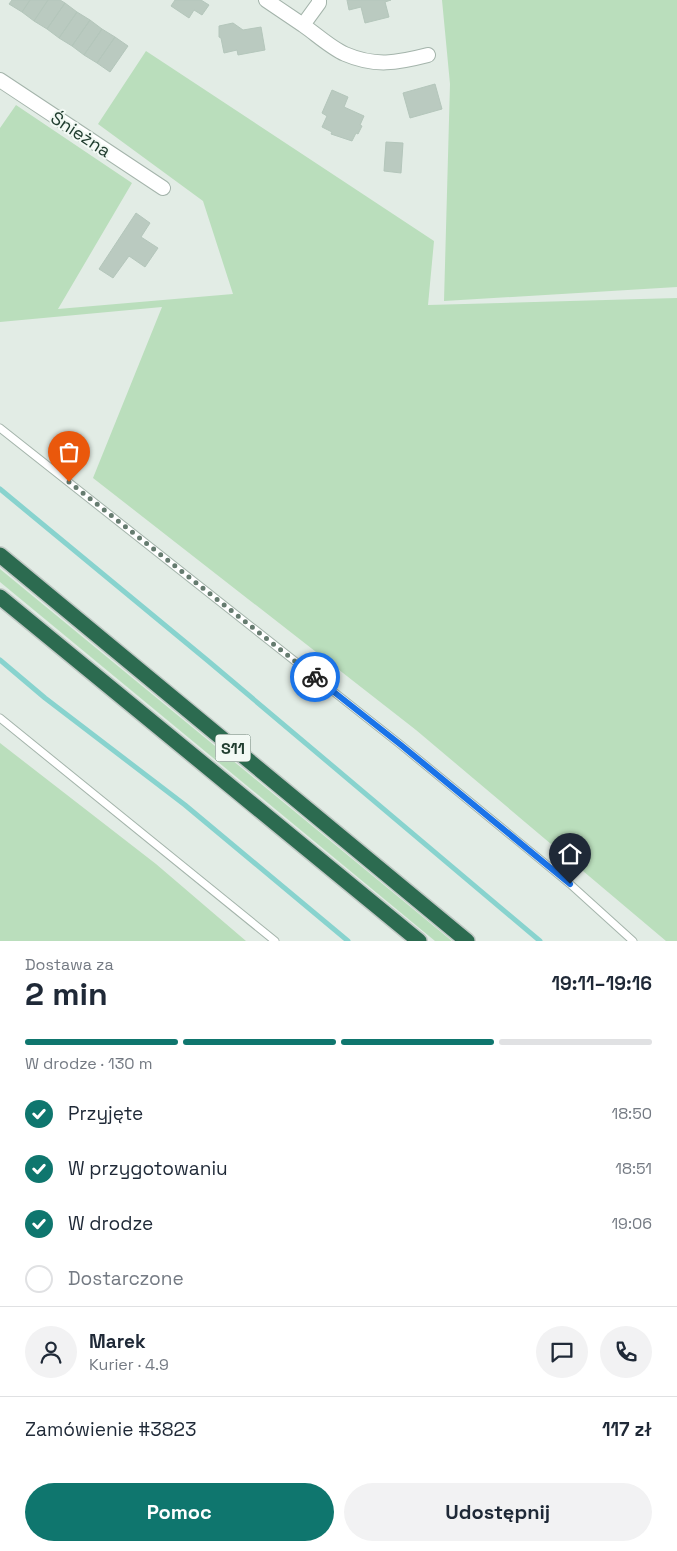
<!DOCTYPE html>
<html lang="pl">
<meta charset="utf-8">
<style>
:root{--surface:#fff;--page:#f2f2f3;--text:#1f2937;--muted:#747a83;--line:#e0e1e3;--accent:#0f766e}
body{margin:0;font-family:"Space Grotesk",sans-serif;background:var(--page);color:var(--text);height:100vh;display:flex;flex-direction:column;font-size:19px;white-space:nowrap}
*{box-sizing:border-box;margin:0}
p{font-size:16px;color:var(--muted)}
.icon{flex:none;width:28px;height:28px;fill:none;stroke:currentColor;stroke-width:2;stroke-linecap:round;stroke-linejoin:round}
.map{position:relative;height:941px;overflow:hidden}
.details{display:flex;flex-direction:column;background:var(--surface);flex:1}
.details>*{flex:none}
.pin{position:absolute;display:grid;place-items:center;width:42px;height:42px;color:#fff;margin:-51px -21px;border-radius:50% 50% 50% 0;rotate:-45deg;box-shadow:0 0 5px #0007}
.pin .icon{rotate:45deg}
.courier{position:absolute;display:grid;place-items:center;width:50px;height:50px;margin:-25px;border:4px solid #1a73e8;border-radius:50%;background:#fff;color:#222;box-shadow:0 1px 6px #0007}
.overview em{font-style:normal;font-weight:700}
.overview div{display:flex;flex-direction:column-reverse}
.overview{display:flex;align-items:center;justify-content:space-between;height:85px;padding:0 25px}
h1{font-size:32px;font-weight:700;line-height:38px}
.bar{display:grid;grid-template-columns:repeat(4,1fr);gap:8px 5px;align-content:center;height:60px;padding:0 25px}
.bar i{height:6px;border-radius:4px;background:var(--line)}
.bar .selected{background:var(--accent)}
.bar p{grid-column:span 4}
.line{display:flex;align-items:center;gap:12px;padding:0 25px;border-top:1px solid var(--line)}
.line div{flex:1}
.round{display:grid;place-items:center;flex:none;width:52px;height:52px;border-radius:26px;background:var(--page)}
ol{padding:0 25px;list-style:none}
li{display:flex;align-items:center;gap:15px;height:55px}
li p{margin-inline-start:auto}
li .icon{padding:5px;border-radius:50%;background:var(--accent);color:#fff;stroke-width:4}
li:last-child{color:var(--muted)}
li i{width:28px;height:28px;border:2px solid var(--line);border-radius:50%}
.action{display:flex;gap:10px;margin-top:auto;padding:10px 25px}
.action a{flex:1;height:58px;border-radius:30px;background:var(--accent);color:#fff;font-size:20px;font-weight:700;line-height:58px;text-align:center}
.action a+a{background:var(--page);color:var(--text)}
.map>svg:first-child{display:block}
</style>
<div class="map">
<svg width="677" height="941" viewBox="0 0 677 941">
<rect width="100%" height="100%" fill="#e2ece5"/>
<!-- green -->
<path fill="#badebc" d="M442,0H677V287L444,301L450,84Z
M146,51L434,241L428,305L677,298V941H666L416,730L93,478L162,307L0,322V128L16,105L132,183L58,309L233,294L203,201L98,124Z
M0,569L452,941H435L0,582Z
M0,743L156,864L246,941H0Z"/>
<g fill="none" stroke-linecap="round" stroke-linejoin="round">
<!-- stream -->
<path stroke="#88d3ce" stroke-width="5" d="M0,489L207,660L540,941
M0,660L45,698L185,805L348,941"/>
</g>
<!-- building -->
<path fill="#bacac0" stroke="#b4c6bb" d="M12,0H30L22,12L9,4Z
M30,0H48L34,21L22,12Z
M48,0H60L65,3L47,29L34,21Z
M175,0H201L209,5L202,15L194,10L189,18L171,6Z
M347,0H391L385,2L389,17L365,23L361,7L349,10Z
M65,3L77,12L59,38L47,29Z
M77,12L90,20L72,46L59,38Z
M90,20L102,29L84,55L72,46Z
M233,23L243,30L261,27L265,50L238,55L237,50L224,53L221,38L219,37V26Z
M102,29L115,37L97,63L84,55Z
M115,37L128,46L110,72L97,63Z
M435,84L442,109L410,118L403,93Z
M332,90L348,97L344,107L364,116L360,125L362,126L358,134L356,133L352,141L331,134L332,132L322,127L327,116L322,113Z
M386,142L403,143L401,173L384,171Z
M136,213L150,223L141,237L158,248L145,267L129,256L113,278L99,269Z"/>
<g fill="none" stroke-linecap="round" stroke-linejoin="round">
<!-- service casing -->
<g stroke="#a4b4ab" stroke-width="9">
<path id="service" d="M0,428L401,745L570,884L633,941
M0,718L275,941"/>
</g>
<!-- minor casing -->
<g stroke="#a4b4ab" stroke-width="16">
<path id="minor" d="M266,0L303,25L319,3V0
M303,25C316,34 331,48 345,54C375,67 397,63 428,55
M0,80L163,188"/>
</g>
<!-- motorway casing -->
<g stroke="#c1c9c5" stroke-width="18">
<path id="motorway" d="M0,555L467,941
M0,597L419,941"/>
</g>
<!-- service -->
<use href="#service" stroke="#fff" stroke-width="7"/>
<!-- minor -->
<use href="#minor" stroke="#fff" stroke-width="14"/>
<!-- motorway -->
<use href="#motorway" stroke="#2c6b50" stroke-width="15"/>
</g>
<g fill="none" stroke-linecap="round" stroke-linejoin="round">
<!-- done -->
<path stroke="#657b6f" stroke-width="5" stroke-dasharray="0 9" d="M69,482L315,677"/>
<!-- route -->
<path stroke="#1a73e8" stroke-width="6" d="M315,677L401,745L570,884"/>
</g>
<g text-anchor="middle" dominant-baseline="central" stroke-width="4" stroke-linejoin="round" paint-order="stroke">
<!-- shield labels -->
<rect fill="#f2f9f4" stroke="#60766b" stroke-width="1" x="215.5" y="734.5" width="35" height="27" rx="4"/>
<g font-size="16" font-weight="bold" fill="#213e30">
<text x="233" y="748">S11</text>
</g>
<!-- street labels -->
<g font-size="18" fill="#213e30" stroke="#f2f9f4">
<text transform="translate(81 134) rotate(33)">Śnieżna</text>
</g>
</g>
</svg>
<div class="pin" style="left:69px;top:482px;background:#ea580c"><svg class="icon" aria-label="bag" viewBox="0 0 24 24"><path d="M5 8h14l-1 12H6zM9 8a3 3 0 0 1 6 0"/></svg></div>
<div class="pin" style="left:570px;top:884px;background:#1f2937"><svg class="icon" aria-label="home" viewBox="0 0 24 24"><path d="M3 11l9-7 9 7M6 9v11h12V9"/></svg></div>
<div class="courier" style="left:315px;top:677px"><svg class="icon" aria-label="bike" viewBox="0 0 24 24"><circle cx="6" cy="16" r="4"/><circle cx="18" cy="16" r="4"/><path d="M6 16l4-8h5l3 8M10 8l3 8H6M13 5h3"/></svg></div>
</div>
<section class="details">
<div class="overview"><div><h1>2 min</h1><p>Dostawa za</p></div><em>19:11–19:16</em></div>
<div class="bar"><i class="selected"></i><i class="selected"></i><i class="selected"></i><i></i><p>W drodze · 130 m</p></div>
<ol>
<li><svg class="icon" aria-label="check" viewBox="0 0 24 24"><path d="M5 12l5 5 9-10"/></svg>Przyjęte<p>18:50</p></li>
<li><svg class="icon" aria-label="check" viewBox="0 0 24 24"><path d="M5 12l5 5 9-10"/></svg>W przygotowaniu<p>18:51</p></li>
<li><svg class="icon" aria-label="check" viewBox="0 0 24 24"><path d="M5 12l5 5 9-10"/></svg>W drodze<p>19:06</p></li>
<li><i></i>Dostarczone</li>
</ol>
<div class="line" style="height:90px"><a class="round"><svg class="icon" aria-label="person" viewBox="0 0 24 24"><circle cx="12" cy="8" r="4"/><path d="M4 21q1-7 8-7t8 7"/></svg></a><div><b>Marek</b><p>Kurier · 4.9</p></div><a class="round"><svg class="icon" aria-label="chat" viewBox="0 0 24 24"><path d="M4 5h16v11H9l-5 4z"/></svg></a><a class="round"><svg class="icon" aria-label="phone" viewBox="0 0 24 24"><path d="M5 4h4l2 5-3 2q2 4 5 5l2-3 5 2v4C11 20 4 13 5 4z"/></svg></a></div>
<div class="line" style="height:65px"><div>Zamówienie #3823</div><b>117 zł</b></div>
<div class="action"><a>Pomoc</a><a>Udostępnij</a></div>
</section>
